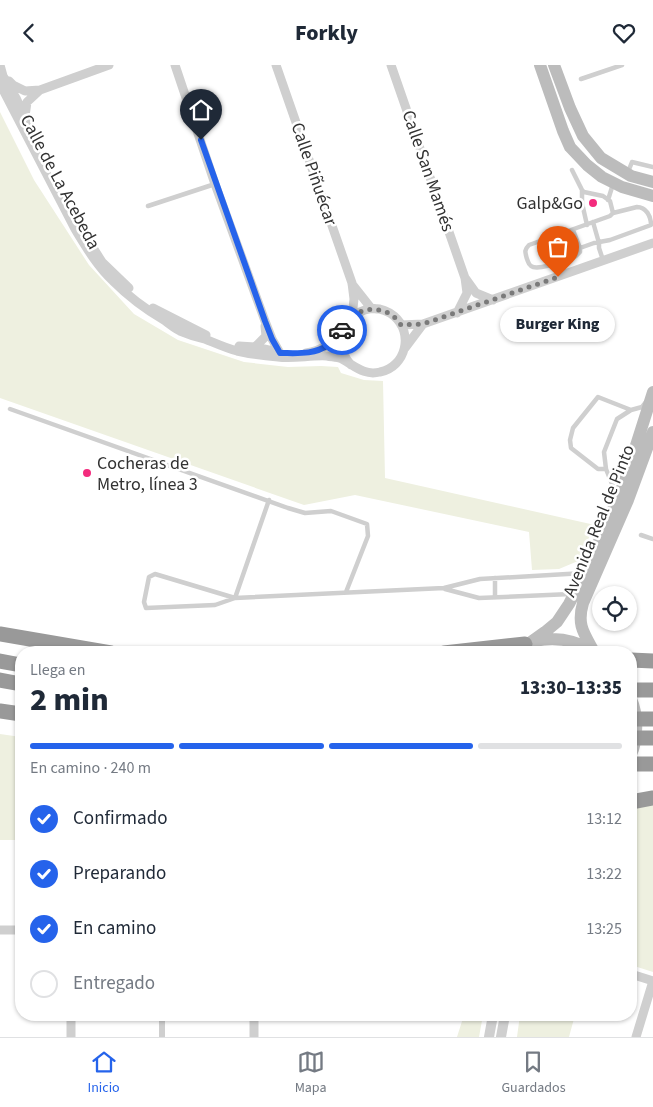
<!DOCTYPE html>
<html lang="es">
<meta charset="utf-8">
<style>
:root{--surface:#fff;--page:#f2f2f3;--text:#1f2937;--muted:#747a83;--line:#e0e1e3;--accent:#2563eb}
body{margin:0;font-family:"Source Sans 3",sans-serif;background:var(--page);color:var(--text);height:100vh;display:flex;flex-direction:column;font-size:19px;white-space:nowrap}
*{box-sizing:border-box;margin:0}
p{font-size:16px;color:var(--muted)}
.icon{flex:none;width:28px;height:28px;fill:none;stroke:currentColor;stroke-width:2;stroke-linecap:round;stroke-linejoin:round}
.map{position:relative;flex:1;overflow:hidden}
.details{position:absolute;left:15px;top:581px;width:622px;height:375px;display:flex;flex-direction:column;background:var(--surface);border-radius:20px;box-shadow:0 1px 4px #0004}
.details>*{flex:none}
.tools{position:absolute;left:592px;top:521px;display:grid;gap:10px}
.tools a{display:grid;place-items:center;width:45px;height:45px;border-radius:50%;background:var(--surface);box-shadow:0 1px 4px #0004;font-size:25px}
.pin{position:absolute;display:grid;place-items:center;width:42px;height:42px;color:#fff;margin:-51px -21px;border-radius:50% 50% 50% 0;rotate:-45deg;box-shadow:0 0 5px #0007}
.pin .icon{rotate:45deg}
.courier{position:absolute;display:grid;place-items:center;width:50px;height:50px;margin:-25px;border:4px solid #2563eb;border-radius:50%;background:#fff;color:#222;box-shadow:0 1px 6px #0007}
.bubble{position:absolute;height:35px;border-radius:18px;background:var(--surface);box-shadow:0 1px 4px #0004;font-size:16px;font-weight:800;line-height:35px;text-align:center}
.head em{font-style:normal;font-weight:800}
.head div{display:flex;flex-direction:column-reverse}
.head{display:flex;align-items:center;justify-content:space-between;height:85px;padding:0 15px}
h1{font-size:32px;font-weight:800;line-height:38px}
.bar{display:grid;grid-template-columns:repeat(4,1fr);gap:8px 5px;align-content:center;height:60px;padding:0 15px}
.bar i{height:6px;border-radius:4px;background:var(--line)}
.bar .selected{background:var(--accent)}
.bar p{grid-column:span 4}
ol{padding:0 15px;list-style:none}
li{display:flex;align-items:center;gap:15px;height:55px}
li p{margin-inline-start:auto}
li .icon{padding:5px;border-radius:50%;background:var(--accent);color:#fff;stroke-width:4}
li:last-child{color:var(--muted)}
li i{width:28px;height:28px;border:2px solid var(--line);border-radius:50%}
header{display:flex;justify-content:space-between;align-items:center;height:65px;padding:0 15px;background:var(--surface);font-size:22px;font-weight:800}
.tabs{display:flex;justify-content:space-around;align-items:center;height:70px;border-top:1px solid var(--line);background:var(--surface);font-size:14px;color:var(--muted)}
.tabs a{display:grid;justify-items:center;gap:2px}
.tabs .selected{color:var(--accent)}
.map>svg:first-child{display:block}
</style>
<header><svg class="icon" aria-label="back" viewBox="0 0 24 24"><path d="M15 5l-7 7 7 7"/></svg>Forkly<svg class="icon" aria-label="heart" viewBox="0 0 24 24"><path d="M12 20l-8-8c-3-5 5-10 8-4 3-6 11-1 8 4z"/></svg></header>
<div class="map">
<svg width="653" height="972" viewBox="0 0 653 972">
<rect width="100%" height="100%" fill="#fff"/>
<!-- green -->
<path fill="#eef0e0" d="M0,47L34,115L89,200L134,249L178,275L244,297L288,302L321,301L338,302L341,308L364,315L383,316L385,413L595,460L578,496L559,504L532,505L529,467L355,430L304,440L0,333Z
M0,669L21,672V775H0Z
M653,739V907L631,900V743Z
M464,950H483L479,972H457Z
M520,950H575L569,972H517Z"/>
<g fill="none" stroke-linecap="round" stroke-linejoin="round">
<!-- service -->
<path stroke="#cfcfcf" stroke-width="4.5" d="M581,14L622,0
M572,105L582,125L584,127L603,131L610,136L613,148
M628,107L632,97L653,102
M582,125V138L587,160
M608,135L613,119
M148,141L215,119
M637,142C646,142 651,151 651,160L610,175L594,178L580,183V187L576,191C567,194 538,207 531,201C528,199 528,196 527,194C525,187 524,185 529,180L610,151L613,148Z
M593,157L599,178V183L603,195
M573,165L580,183
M10,344L288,443L305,448L331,446L367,459L368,471L346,527
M606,404H598L571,383L570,375L573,363L598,332L631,345
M614,431V424L606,404L604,387L617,354L631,345L642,342L646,337
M641,470L653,474
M495,513V532
M445,524L479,533L571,529
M235,533L155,509L149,512L144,537L146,543L215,540L235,533L444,523L480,514L584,508
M235,533L269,435"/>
<!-- pedestrian -->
<path stroke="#cfcfcf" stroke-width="6" d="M162,950V972"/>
<!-- minor -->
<path stroke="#cfcfcf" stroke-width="9" d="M0,0L3,11L16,33L33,70
M175,0L215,119L265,256L272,274L280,288
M276,0L352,218L354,234L352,252
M391,0L465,213L467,228L457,248
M9,16L13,20L25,26L40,25L109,0
M0,19L75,164C86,182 97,201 113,216C128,231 145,244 164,255C169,259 174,263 180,266C187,269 196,272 205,274C215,278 226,283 237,286C250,289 265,291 278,292C294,294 311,290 327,291C332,292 338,292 342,294C355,301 364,311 380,307C406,302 414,268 394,251C363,226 323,269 351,300
M25,51L27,37L40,25
M85,170L102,197L129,223
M466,214L476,228L493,235
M352,219L371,243L377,244
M153,243L206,270
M401,260L423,259L653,178
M239,281L255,282L273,286
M255,282L266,271L265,261
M405,283L423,259
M306,288C323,286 332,277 342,265
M0,865H21
M631,909L653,916L636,972
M254,950V972
M71,972V950"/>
<!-- tertiary -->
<path stroke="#cfcfcf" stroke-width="10" d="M489,972L493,950
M501,972L505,950"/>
<!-- secondary -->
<path stroke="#bcbcbc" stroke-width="12" d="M540,0L563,66L570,82L587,100L602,112L622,122L653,131
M554,0L570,43L583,71L601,93L631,111L653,117
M535,576C556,571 575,575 594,586
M531,577L545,567L557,557L569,539L585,508L615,440L624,418L653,327
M593,585C583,567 577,559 583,538L628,435L653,367
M631,634C638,649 638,675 631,689"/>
<!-- motorway -->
<path stroke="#999" stroke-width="15" d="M0,569L111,588
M444,588L525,579
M631,595L653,596
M0,596L21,600
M0,615L21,619
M631,625H653
M0,646L21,649
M631,699H653
M631,737L653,733"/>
<!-- motorway-bridge -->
<path stroke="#999" stroke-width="15" d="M631,654H653
M631,673H653"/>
</g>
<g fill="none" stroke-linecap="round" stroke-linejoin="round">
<!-- done -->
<path stroke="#7a7a7a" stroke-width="5" stroke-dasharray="0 9" d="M342,265C345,261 348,256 352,252C363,242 381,242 393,251C396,253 399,257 401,260L423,259L558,212"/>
<!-- route -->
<path stroke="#2563eb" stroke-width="6" d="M201,75L265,256L272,274L280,288C297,288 314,290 328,280C334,276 338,270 342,265"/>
</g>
<!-- markers -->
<g fill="#f32b7d" stroke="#fff" stroke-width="2">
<circle cx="593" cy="138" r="5"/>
<circle cx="87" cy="408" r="5"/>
</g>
<g text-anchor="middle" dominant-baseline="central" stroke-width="5" stroke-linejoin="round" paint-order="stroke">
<!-- street labels -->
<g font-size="18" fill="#323232" stroke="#fff">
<text transform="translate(428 106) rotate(71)">Calle San Mamés</text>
<text transform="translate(314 109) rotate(71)">Calle Piñuécar</text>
<text transform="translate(60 117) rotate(62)">Calle de La Acebeda</text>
<text transform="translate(599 456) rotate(-68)">Avenida Real de Pinto</text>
</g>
<!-- poi labels -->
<g font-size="18" fill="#323232" stroke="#fff" text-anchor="end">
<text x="583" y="138">Galp&amp;Go</text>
<text x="97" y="398" text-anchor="start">Cocheras de<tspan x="97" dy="21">Metro, línea 3</tspan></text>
</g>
</g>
</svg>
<div class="tools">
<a><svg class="icon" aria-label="locate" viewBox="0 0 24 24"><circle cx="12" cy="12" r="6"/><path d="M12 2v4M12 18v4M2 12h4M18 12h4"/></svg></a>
</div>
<div class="pin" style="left:558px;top:212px;background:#ea580c"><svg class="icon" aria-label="bag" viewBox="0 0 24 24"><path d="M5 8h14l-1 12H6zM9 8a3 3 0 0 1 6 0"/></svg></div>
<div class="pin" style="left:201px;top:75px;background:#1f2937"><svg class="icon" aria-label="home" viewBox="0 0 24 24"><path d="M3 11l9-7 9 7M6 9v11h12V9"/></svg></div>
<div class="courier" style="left:342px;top:265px"><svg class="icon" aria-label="car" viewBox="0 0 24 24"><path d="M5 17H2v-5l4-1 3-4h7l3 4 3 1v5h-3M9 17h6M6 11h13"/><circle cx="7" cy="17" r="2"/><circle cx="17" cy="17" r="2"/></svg></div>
<div class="bubble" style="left:500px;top:242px;width:115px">Burger King</div>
<section class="details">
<div class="head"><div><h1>2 min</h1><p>Llega en</p></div><em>13:30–13:35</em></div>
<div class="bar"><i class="selected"></i><i class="selected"></i><i class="selected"></i><i></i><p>En camino · 240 m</p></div>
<ol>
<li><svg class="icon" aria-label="check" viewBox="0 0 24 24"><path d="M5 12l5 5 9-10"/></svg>Confirmado<p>13:12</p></li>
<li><svg class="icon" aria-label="check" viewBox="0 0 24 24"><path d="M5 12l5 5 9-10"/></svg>Preparando<p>13:22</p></li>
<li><svg class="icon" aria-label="check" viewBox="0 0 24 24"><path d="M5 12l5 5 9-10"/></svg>En camino<p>13:25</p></li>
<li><i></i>Entregado</li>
</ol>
</section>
</div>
<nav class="tabs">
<a class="selected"><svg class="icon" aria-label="home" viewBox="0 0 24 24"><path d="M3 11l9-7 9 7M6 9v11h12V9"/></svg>Inicio</a>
<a><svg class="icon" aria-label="map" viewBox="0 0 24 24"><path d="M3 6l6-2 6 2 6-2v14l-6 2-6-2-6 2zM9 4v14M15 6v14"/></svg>Mapa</a>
<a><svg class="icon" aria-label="saved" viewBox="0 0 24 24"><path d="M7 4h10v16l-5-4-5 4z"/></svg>Guardados</a>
</nav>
